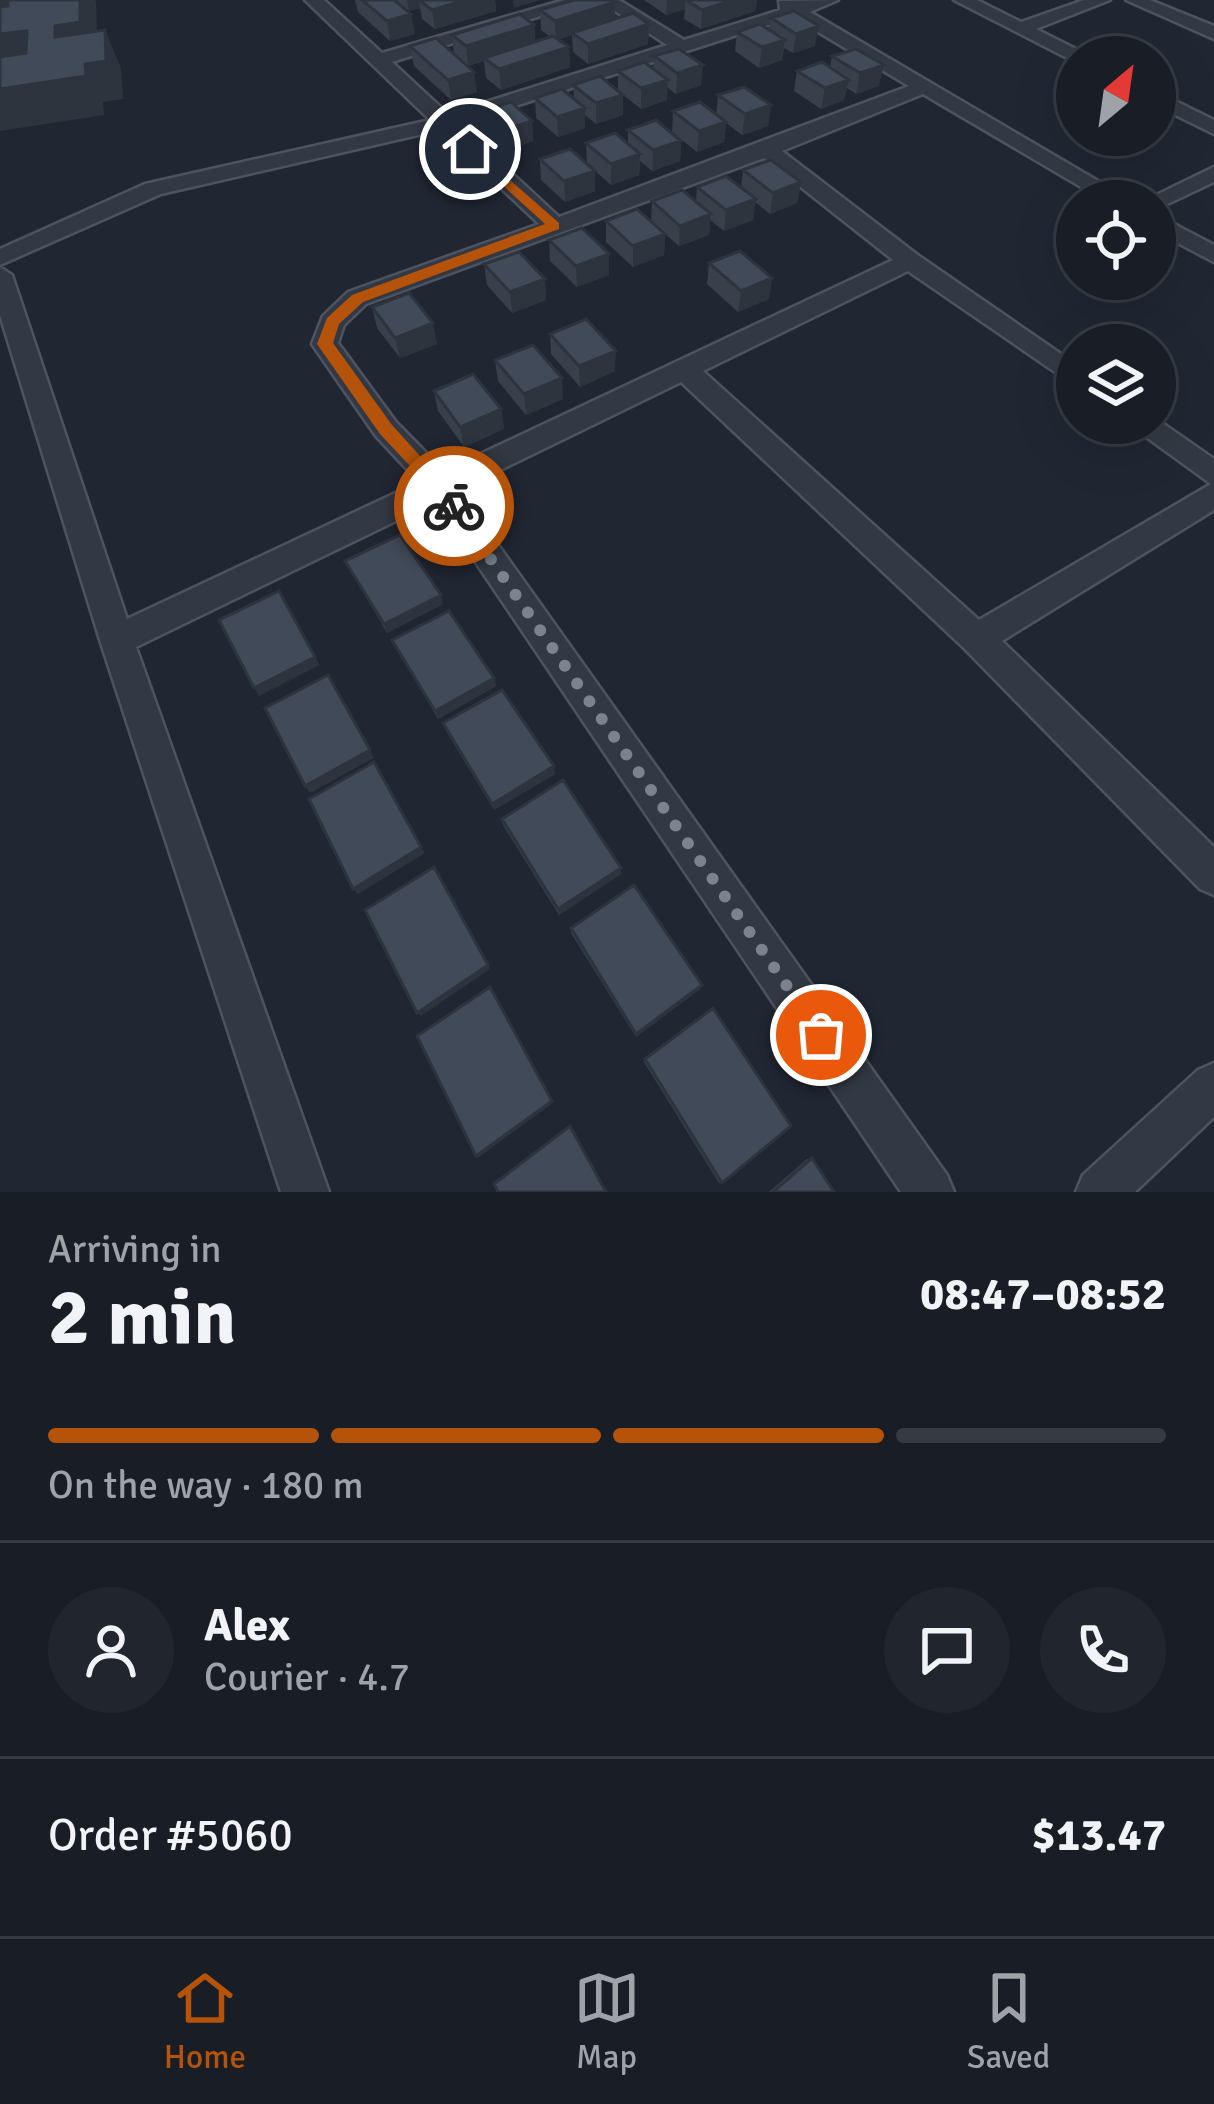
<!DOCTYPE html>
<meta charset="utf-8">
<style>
:root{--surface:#181d26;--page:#21262e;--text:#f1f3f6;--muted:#9fa2a7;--line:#363b43;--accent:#b45309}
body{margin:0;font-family:Signika,sans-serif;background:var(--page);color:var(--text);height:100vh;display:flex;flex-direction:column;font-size:45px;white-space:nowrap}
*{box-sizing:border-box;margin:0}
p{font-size:39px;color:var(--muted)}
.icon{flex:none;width:66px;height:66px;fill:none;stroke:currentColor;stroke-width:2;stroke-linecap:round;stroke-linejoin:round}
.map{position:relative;height:1192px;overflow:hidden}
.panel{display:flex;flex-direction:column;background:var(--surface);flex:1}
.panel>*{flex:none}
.needle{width:78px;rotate:29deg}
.controls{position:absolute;left:1056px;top:36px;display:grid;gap:24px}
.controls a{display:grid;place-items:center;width:120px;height:120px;border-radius:50%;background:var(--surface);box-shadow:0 12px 48px #0002,0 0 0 3px var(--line);font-size:60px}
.pin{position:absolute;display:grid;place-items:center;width:102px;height:102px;color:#fff;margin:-51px;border:6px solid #fff;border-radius:50%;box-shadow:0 3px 12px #0007}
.courier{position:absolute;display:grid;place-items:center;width:120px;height:120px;margin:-60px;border:9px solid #b45309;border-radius:50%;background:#fff;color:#222;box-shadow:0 3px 15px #0007}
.head em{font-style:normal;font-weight:700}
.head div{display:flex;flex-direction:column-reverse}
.head{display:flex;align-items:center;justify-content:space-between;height:204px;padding:0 48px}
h1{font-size:78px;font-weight:700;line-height:90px}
.bar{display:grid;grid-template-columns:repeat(4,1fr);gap:18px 12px;align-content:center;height:144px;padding:0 48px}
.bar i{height:15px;border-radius:9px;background:var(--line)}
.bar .selected{background:var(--accent)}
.bar p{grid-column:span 4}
.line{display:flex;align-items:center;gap:30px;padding:0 48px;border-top:3px solid var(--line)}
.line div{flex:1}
.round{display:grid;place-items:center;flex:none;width:126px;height:126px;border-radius:63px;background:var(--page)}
.dock{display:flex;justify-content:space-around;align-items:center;height:168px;border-top:3px solid var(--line);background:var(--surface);font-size:33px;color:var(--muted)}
.dock a{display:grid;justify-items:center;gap:6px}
.dock .selected{color:var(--accent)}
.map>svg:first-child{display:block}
</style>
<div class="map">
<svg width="1214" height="1192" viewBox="0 0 1214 1192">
<rect width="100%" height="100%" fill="#202733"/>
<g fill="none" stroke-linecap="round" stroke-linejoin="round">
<!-- street casing -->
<g stroke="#4d545f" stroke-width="5">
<path id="street" d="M305,0H324L382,53L564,0H592L392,62L448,114L667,45L598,0H619L684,40L780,10L779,1L838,0L810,12L1132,201H1105L923,94L782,151L919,256L1077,365V387L908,271L703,371L979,620L1211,484L1127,423H1155V418L1214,459V510L1002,641L1214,847V895L1200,889L965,649L681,382L459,490L947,1175L954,1192H901L435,502L136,647L329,1192H281L100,640L0,315V267L12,275L127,619L419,482L376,436L312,344L323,316L348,292L539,224L440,130L161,194L0,265V249L145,184L430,120ZM793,17L909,86L559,217L459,124ZM764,158L893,260L444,471L396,422L338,343L344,325L366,304Z
M954,0H977L1021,22L1084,0H1110L1036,29L1084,53L1087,57H1077V63Z
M1126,0H1150L1214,26V39Z
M1155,91L1214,120V134L1155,105Z
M1214,167V182L1163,206L1155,208V201H1144Z
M1155,214L1214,245V262L1155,231Z
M1214,1063V1117L1135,1192H1076L1083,1175L1198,1070Z"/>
</g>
<!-- street -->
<use href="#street" fill="#333944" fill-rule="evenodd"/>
</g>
<!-- wall -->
<path fill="#38404c" d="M355,0H394L415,34L390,41L358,12Z
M396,0H495L496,11L435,29L422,19L420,8L409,11Z
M644,0H757L755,11L701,29L684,19L685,9L666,15Z
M615,2V19L649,24L648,44L588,64L573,52L572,35L559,39L569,47L570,67L501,90L486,78L484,61L468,66L477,92L451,100L414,66L410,46L454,54L452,35L534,25L535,41L550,37L541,30L540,10Z
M771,18L815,46L793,53L784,48L782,60L759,68L735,51L737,32L769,30Z
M654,56L701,85L676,94L667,87V100L641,109L623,95V115L596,124L585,115V128L558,137L536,118L535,98H574L573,85L618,90V71L653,69Z
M832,56L879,86L856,94L847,88L844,100L821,109L794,91L797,71L830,68Z
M718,95L771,105L768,126L742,135L726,123L724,142L697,152L672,132L673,111L716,115Z
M482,111L532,121L533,141L505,151L484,131Z
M628,130L681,141L680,161L652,171L640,161L639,175L611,185L595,171V191L565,202L541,180L540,159L587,164L586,143L628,144Z
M743,170L801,182L797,203L770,214L755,202L753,220L724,231L710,220L709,235L679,246L665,234L664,255L633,267L606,242V221L651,222L652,201H696L697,187H741Z
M549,240L609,254V275L577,287L550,261Z
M709,263L772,278L769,299L738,312L707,284Z
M484,264L545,279L546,300L512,313L487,285Z
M372,307L437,344L400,358L377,328Z
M550,334L615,371L580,387L551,354Z
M495,360L563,399L526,415L498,381Z
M434,391L501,409L504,429L464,447L438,411Z
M345,561L443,604L387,633Z
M392,640L494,678L496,686L438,719Z
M443,723L555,774L494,810L446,731Z
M502,819L621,868V874L559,915L503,825Z
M571,928L700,989L636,1037L571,933Z
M645,1059L722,1183H719L644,1062Z
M812,1158L834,1192H769L807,1159Z"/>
<!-- shaded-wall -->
<path fill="#2e343e" d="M0,0H9L46,69L0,75Z
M80,0H95L96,2L98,60L55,37V26Z
M407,0H419L420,8L409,11Z
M465,0H495L496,11L435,29L432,10Z
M513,0H540L514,8Z
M667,0H685V9L666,15Z
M733,0H757L755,11L701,29L702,10Z
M615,2V22L572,33V35L556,40L555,21Z
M411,14L415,34L390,41L387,21Z
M649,24L648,44L588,64V44Z
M534,25L535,44L484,58V61L468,66L466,46Z
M819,26L815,46L793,53L796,34Z
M105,30L121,68L123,99L103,102L104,115L0,131V89Z
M785,40L782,60L759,68L762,47Z
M569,47L570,67L501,90L499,69Z
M703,65L701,85L676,94L677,73Z
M884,65L879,86L856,94L860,73Z
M474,72L477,92L451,100L448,80Z
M668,80L667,100L641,109V88Z
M849,80L844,100L821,109L825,88Z
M623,95V115L596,124V103Z
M771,105L768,126L742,135L745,114Z
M585,108V128L558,137L557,117Z
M532,121L533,141L505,151L503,130Z
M726,122L724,142L697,152L699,131Z
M681,141L680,161L652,171L653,150Z
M640,154L639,175L611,185V164Z
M595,171V191L565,202L564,181Z
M801,182L797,203L770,214L773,193Z
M756,199L753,220L724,231L726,210Z
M711,214L709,235L679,246L680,226Z
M665,234L664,255L633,267V246Z
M609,254V275L577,287L576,266Z
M772,278L769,299L738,312L741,291Z
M545,279L546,300L512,313L510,292Z
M433,323L437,344L400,358L395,338Z
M616,351L615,371L580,387L579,366Z
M562,378L563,399L526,415L524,394Z
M501,409L504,429L464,447L460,427Z
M441,595L443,604L387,633L384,624Z
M315,657L320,665L259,696L254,688Z
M494,678L496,686L438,719L435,711Z
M370,750L374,758L310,793L305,786Z
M554,766L555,774L494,810L492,804Z
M421,847L425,853L358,894L353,889Z
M621,868V874L559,915L558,909Z
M488,965L490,969L421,1016L417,1013Z
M702,985L700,989L636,1037V1034Z
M492,990L553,1103L479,1157L476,1156Z"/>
<!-- building -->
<path fill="#414a58" stroke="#2e343e" stroke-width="3" d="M8,0H80V22L55,26V37L105,30L106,61L85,64L86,76L0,89V57L26,53L27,31L0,34V7L8,6Z
M362,0H394L411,14L387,21Z
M419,0H465L432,10Z
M574,0H611L615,2L555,21L540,10Z
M686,0H733L702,10Z
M794,11L819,26L796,34L771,18Z
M633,13L649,24L588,44L572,33Z
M520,14L534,25L466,46L452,35Z
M760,24L785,40L762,47L737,32Z
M553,36L569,47L499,69L484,58Z
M436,38L474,72L448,80L410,46Z
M679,49L703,65L677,73L654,56Z
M856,49L884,65L860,73L832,56Z
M644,62L668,80L641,88L618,71Z
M822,62L849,80L825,88L797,71Z
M600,76L623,95L596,103L573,85Z
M744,87L771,105L745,114L718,95Z
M562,89L585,108L557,117L535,98Z
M511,102L532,121L503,130L482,111Z
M700,102L726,122L699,131L673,111Z
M656,120L681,141L653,150L628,130Z
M615,133L640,154L611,164L586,143Z
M570,149L595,171L564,181L540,159Z
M771,160L801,182L773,193L743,170Z
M726,176L756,199L726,210L697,187Z
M682,190L711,214L680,226L652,201Z
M637,209L665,234L633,246L606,221Z
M582,228L609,254L576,266L549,240Z
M740,251L772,278L741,291L709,263Z
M519,252L545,279L510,292L484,264Z
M409,293L433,323L395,338L372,307Z
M586,319L616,351L579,366L550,334Z
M533,345L562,378L524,394L495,360Z
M473,374L501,409L460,427L434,391Z
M400,535L441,595L384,624L345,561Z
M279,591L315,657L254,688L219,620Z
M449,611L494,678L435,711L392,640Z
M328,675L370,750L305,786L265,708Z
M502,690L554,766L492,804L443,723Z
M374,762L421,847L353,889L309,799Z
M563,780L621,868L558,909L502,819Z
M434,867L488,965L417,1013L365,910Z
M634,885L702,985L636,1034L571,928Z
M490,987L552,1101L476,1156L417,1036Z
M713,1008L791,1126L722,1183L645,1059Z
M570,1126L606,1192H498L494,1184Z
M812,1158L834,1192H773Z"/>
<!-- route -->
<path fill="#b45309" d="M470,145L559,223V229L363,302L339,324L333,343L392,425L461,501L463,506L454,513L380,434L317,344L327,318L352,295L545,224L466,152Z"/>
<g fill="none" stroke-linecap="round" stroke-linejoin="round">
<!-- done -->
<path stroke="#7c838f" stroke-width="12" stroke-dasharray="0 21.6" d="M454,506L821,1035"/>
</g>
</svg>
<div class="controls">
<a><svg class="needle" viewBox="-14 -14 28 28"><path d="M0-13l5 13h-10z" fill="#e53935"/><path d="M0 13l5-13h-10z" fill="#9fa2a7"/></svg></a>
<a><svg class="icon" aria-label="locate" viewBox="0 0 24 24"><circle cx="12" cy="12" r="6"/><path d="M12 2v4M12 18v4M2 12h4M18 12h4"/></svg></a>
<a><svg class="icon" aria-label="layers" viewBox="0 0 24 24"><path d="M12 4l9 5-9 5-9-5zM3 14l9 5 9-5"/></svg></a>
</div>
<div class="pin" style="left:821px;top:1035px;background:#ea580c"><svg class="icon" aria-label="bag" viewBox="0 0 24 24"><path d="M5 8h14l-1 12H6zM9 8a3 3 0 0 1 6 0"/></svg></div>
<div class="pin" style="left:470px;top:149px;background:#1f2937"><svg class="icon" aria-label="home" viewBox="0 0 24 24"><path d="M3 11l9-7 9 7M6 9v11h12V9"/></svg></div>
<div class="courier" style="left:454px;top:506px"><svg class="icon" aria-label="bike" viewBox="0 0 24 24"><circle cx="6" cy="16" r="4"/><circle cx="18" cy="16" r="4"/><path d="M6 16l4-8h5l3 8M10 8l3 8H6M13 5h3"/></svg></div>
</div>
<section class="panel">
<div class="head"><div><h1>2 min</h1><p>Arriving in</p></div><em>08:47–08:52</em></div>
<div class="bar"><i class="selected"></i><i class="selected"></i><i class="selected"></i><i></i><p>On the way · 180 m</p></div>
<div class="line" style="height:216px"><a class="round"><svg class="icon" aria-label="person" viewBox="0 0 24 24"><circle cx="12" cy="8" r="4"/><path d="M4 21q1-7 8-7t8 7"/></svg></a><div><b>Alex</b><p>Courier · 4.7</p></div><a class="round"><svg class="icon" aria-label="chat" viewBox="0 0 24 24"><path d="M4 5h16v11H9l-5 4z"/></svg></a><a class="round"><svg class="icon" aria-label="phone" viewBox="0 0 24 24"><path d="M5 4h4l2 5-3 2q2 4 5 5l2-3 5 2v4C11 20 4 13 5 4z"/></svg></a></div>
<div class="line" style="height:156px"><div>Order #5060</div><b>$13.47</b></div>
</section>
<nav class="dock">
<a class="selected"><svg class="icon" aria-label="home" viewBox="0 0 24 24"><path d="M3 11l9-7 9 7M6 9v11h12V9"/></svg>Home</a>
<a><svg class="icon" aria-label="map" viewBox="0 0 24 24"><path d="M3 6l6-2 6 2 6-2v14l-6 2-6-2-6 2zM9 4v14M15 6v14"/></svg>Map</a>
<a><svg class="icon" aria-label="saved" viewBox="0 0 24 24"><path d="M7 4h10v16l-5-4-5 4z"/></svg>Saved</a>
</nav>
